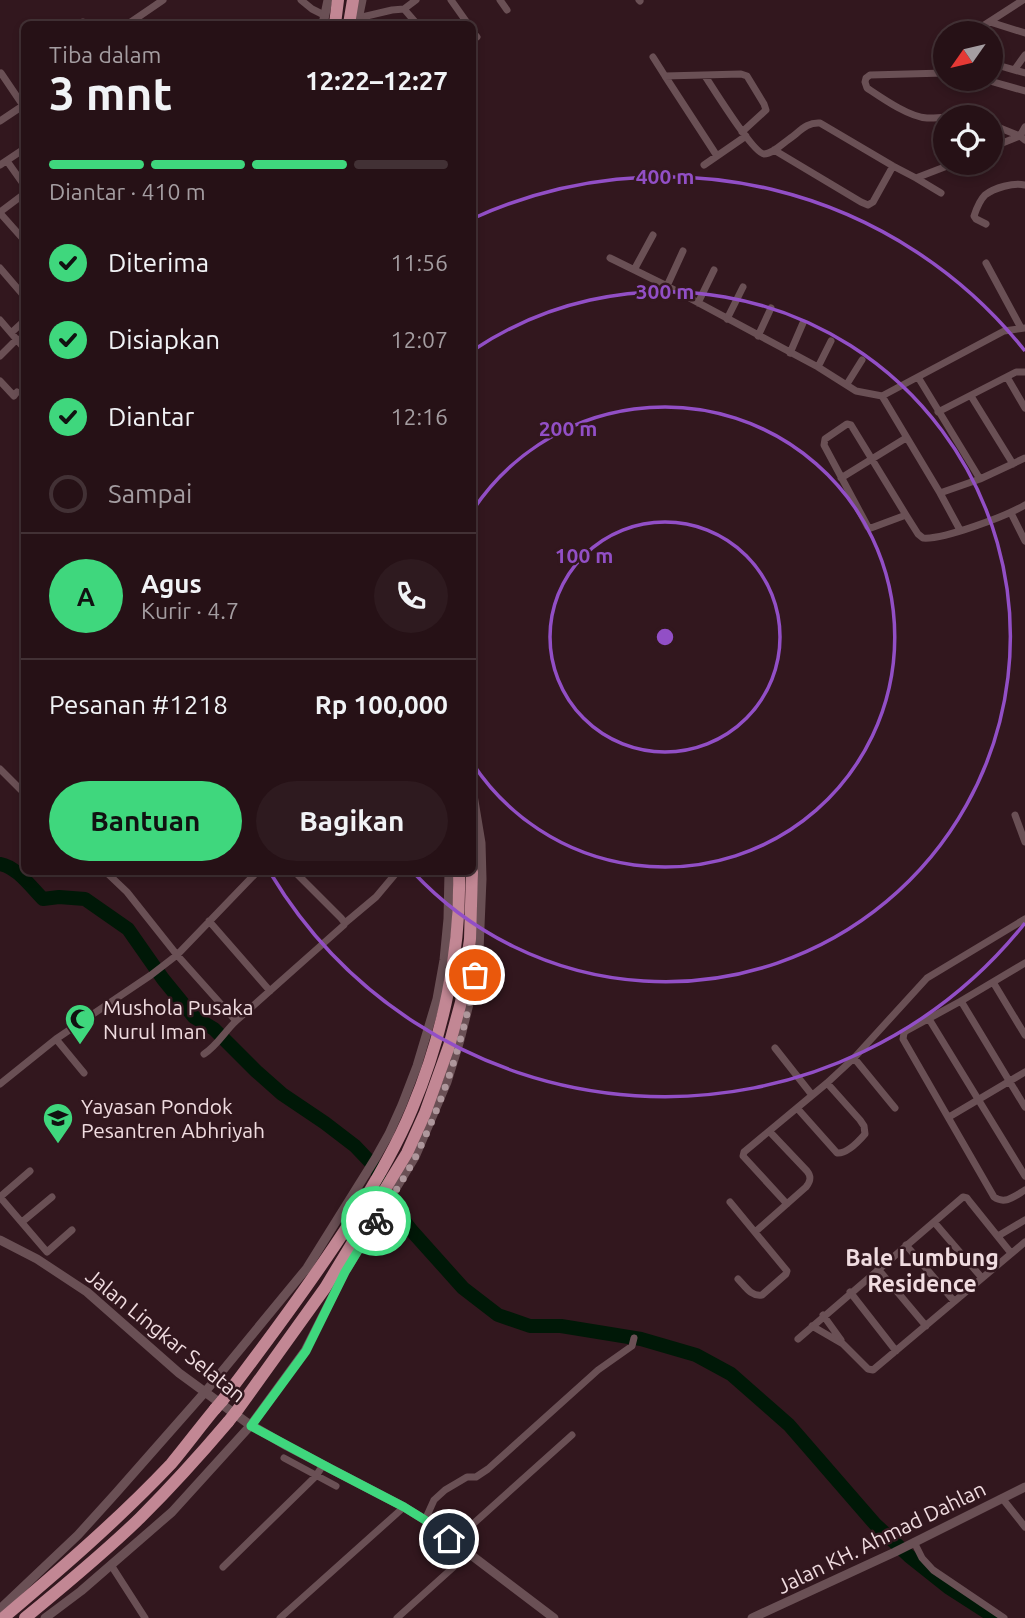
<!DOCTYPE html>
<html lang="id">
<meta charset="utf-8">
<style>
:root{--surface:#261116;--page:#2e1a1f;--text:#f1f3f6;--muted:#a49da1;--line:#423135;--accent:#3fd77d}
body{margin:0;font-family:Ubuntu,sans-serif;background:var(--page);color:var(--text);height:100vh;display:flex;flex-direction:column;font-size:26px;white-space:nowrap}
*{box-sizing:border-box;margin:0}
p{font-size:23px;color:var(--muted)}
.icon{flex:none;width:38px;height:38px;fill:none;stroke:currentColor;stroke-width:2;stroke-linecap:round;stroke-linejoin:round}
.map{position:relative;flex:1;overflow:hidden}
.panel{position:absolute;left:21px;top:21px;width:455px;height:854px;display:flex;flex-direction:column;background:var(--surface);border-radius:10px;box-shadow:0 4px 10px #0003,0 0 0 2px var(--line)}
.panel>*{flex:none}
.needle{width:46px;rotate:236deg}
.tools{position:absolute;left:933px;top:21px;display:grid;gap:14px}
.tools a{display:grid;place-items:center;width:70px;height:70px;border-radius:50%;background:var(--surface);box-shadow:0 4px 10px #0003,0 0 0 2px var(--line);font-size:35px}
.pin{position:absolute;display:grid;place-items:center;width:60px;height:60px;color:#fff;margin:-30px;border:4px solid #fff;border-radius:50%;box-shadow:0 2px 7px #0007}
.courier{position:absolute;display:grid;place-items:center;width:70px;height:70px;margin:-35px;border:5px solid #3fd77d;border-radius:50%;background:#fff;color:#222;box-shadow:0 2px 9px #0007}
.head em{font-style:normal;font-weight:600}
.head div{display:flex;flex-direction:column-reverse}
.head{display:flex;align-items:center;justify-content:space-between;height:119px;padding:0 28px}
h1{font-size:46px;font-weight:600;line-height:52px}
.bar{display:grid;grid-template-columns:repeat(4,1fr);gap:10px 7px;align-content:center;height:84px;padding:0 28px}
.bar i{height:9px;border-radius:5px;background:var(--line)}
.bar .selected{background:var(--accent)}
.bar p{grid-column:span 4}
.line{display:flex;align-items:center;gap:18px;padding:0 28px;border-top:2px solid var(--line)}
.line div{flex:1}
.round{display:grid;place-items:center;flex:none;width:74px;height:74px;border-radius:37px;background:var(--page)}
ol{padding:0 28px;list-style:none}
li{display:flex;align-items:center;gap:21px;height:77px}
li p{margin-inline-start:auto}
li .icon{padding:7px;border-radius:50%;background:var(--accent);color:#111;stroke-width:4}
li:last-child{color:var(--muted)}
li i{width:38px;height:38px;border:4px solid var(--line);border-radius:50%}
.action{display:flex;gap:14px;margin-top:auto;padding:14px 28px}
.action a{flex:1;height:80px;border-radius:42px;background:var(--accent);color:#111;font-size:28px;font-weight:600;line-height:80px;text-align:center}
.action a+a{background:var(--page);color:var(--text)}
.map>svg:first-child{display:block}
</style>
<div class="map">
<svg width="1025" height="1618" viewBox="0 0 1025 1618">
<rect width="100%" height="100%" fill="#32171e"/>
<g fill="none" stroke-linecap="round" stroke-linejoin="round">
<!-- river -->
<path stroke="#001807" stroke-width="14" d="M0,864C17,867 31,887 43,899L59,897L85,899L128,929L163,979L194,1017L214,1029L256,1071L282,1094L325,1123L355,1146L376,1168L386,1197L411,1230L463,1288L498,1315L530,1326H561L641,1339L696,1355L731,1374L789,1425L875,1524L909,1556L948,1587L996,1618"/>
<!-- minor -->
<path stroke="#6a5055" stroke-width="7" d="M301,0L312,9L324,15
M416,0L404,9L417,24
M451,0L468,24
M500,0L507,10
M639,0L640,1
M358,18L392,10L404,9
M990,22L1025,33
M79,24L83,22L88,24
M128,24L163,0
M472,31L477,37
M972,33L1023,0
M653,57L665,76
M990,63L1025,73
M1015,69L1025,55
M1,73L24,107
M945,73L870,75L866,78L865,82L867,88C882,98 909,117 927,118C942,119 957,114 973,117
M705,76C713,88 753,153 764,154C773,154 784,142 792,137C801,130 808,122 820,123L893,166L916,178L955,163
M983,79L1025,91
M0,121L24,105
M990,124L1020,136L1025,140
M990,148L1020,136L1025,127
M774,150L861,202L868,205L873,202L893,166
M717,156L665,76L741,74L747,76L764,104L766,110L742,132
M7,161L24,185
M0,165L24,149
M704,165L746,136
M916,178L941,193
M0,212L24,194
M0,213L24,240
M986,224L976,219L974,216C976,210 980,200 985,195C994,188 1014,182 1025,185
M610,258L667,286L818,367L856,391L882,396L940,493L960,530
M986,263L1021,328
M0,268L24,296
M634,270L653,235
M667,286L683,251
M698,303L714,270
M727,319L743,287
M0,320L24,348
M11,333L24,321
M758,336L771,308
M790,353L803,323
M0,356L17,339
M818,367L831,341
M918,377L980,479
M1007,377L1025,408
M0,381L14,396L17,392
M847,384L862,360
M882,396L1004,331L1025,328
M971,396L1013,464
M938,412L1016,372H1025
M841,478L906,438
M940,493L980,479L1025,458
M1011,513L1025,541
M906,515L871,528L868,527L824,445L825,439L847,424L851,425L906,515L918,534L923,538C943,540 1006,516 1025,505
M0,769L24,793
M1015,815L1025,842
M106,872L127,892L177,955L236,1021
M209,921L270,991
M345,923L376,897L397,872
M1025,963L961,1001L906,1031L904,1033L903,1039L994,1197C1005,1205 1015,1196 1025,1190
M993,982L1025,1035
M961,1001L1025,1107
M929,1019L1025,1176
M56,1039L84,1073
M775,1048L812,1095
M204,1054C217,1046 225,1031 236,1021L344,925L345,923L341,918L295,872
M854,1058L895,1108
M0,1084L56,1039L151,975L177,955L257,872
M797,1108L837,1153C847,1154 859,1141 865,1134L864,1126L860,1120L827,1083
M949,1117L1025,1072
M0,1197L47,1252L72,1230
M0,1197L30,1171
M730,1202L787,1271L786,1274L762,1295C751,1297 745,1286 738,1279
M787,1204L743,1156L744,1152L827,1083L854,1058L927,978L1025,919
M22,1222L52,1197
M934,1222L982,1278
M755,1232L806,1187C810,1182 812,1177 807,1171L770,1132
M998,1236L1025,1220
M906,1245L954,1301
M878,1269L926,1326
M850,1292L896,1351
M823,1315L841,1340
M812,1326L843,1344L868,1369L873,1370L1025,1242
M798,1339L963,1197L967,1198L970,1202L1011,1253
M284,1458L336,1486
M1002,1498L1025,1527
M425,1520L434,1500L445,1490L467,1477H476L488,1469L598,1370L632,1346L634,1338
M453,1542L572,1435
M914,1542L922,1558L933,1570L1004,1618
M111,1565L145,1618
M223,1567L316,1476L323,1465
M280,1618L404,1507
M397,1618L468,1554"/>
<!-- tertiary -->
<path stroke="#6a5055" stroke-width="9" d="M323,24L328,0
M357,24L362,0
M0,1240L37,1259L87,1292L179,1373L246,1422L287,1446L404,1507L425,1520L554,1618
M0,1609L78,1535L116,1493L205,1392L307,1268L375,1159L389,1134L402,1105L417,1066L437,999L444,960L448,919L449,872
M45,1618L81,1591L172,1512L251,1425L305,1351L345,1272L415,1157L447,1082L460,1040L470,1000L479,950L482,879L481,843L472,789
M752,1618L895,1552L1025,1487"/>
<!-- trunk -->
<path stroke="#c28794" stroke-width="12" d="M335,24L338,0
M349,24L353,0
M222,1401C267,1342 311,1283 351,1221C374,1185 396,1148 412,1109C443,1035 461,952 459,872
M236,1412L325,1288L407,1153L425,1113L449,1046L461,1002L470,939L472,872
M3,1618C61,1569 119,1519 171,1464C186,1446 200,1427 215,1409
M25,1618C64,1586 104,1553 140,1518C171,1487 200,1455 228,1422"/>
<!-- trunk-bridge -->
<path stroke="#c28794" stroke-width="12" d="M215,1409L222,1401
M228,1422L236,1412"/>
</g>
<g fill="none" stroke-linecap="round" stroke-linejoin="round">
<!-- done -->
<path stroke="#ae979c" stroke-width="7" stroke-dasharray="0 12.6" d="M376,1221C390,1200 404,1179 416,1156C444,1099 464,1038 475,975"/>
<!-- route -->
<path stroke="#3fd77d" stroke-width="9" d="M376,1221L345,1272L306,1351L251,1426L331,1469L404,1507L425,1520L449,1539"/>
</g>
<!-- distance rings -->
<g fill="none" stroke="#924fc6" stroke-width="3.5">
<circle cx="665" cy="637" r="115"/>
<path d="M473 510A230 230 0 1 1 473 764"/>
<path d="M475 349A345 345 0 1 1 413 872"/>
<path d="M1025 923A460 460 0 0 1 271 874M474 218A460 460 0 0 1 1025 351"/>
</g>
<!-- icons -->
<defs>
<g id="mosque-pin" transform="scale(1.575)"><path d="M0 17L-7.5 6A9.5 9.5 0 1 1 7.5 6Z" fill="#3fd77d" stroke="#32171e"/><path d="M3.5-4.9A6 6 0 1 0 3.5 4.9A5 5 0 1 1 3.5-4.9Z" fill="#111"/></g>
<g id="school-pin" transform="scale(1.575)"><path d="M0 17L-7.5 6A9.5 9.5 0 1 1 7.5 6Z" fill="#3fd77d" stroke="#32171e"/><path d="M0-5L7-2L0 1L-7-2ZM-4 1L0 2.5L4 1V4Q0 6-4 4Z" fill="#111"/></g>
</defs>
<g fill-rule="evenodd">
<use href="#mosque-pin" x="80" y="1019"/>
<use href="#school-pin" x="58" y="1118"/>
</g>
<g text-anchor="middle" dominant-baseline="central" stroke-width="5" stroke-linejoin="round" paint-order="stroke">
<!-- poi labels -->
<g font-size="21" fill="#f0dce0" stroke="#32171e" text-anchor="start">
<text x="103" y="1007">Mushola Pusaka<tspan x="103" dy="24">Nurul Iman</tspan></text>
<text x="81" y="1106">Yayasan Pondok<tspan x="81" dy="24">Pesantren Abhriyah</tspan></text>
</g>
<!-- street labels -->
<g font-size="21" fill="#f0dce0" stroke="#32171e">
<text transform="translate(166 1335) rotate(39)">Jalan Lingkar Selatan</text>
<text transform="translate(881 1537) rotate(-26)">Jalan KH. Ahmad Dahlan</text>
</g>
<!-- neighbourhood labels -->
<g font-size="23" font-weight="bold" fill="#f0dce0" stroke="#32171e">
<text x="922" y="1257">Bale Lumbung<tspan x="922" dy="26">Residence</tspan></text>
</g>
</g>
<circle cx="665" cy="637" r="10" fill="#924fc6" stroke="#32171e" stroke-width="3.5"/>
<g font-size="21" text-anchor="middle" font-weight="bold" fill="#924fc6" stroke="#32171e" stroke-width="5" stroke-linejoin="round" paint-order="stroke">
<text x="665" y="184">400 m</text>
<text x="665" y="299">300 m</text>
<text x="568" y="436">200 m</text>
<text x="584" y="563">100 m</text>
</g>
</svg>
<div class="tools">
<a><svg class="needle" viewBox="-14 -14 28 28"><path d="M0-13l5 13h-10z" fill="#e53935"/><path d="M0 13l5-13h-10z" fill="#a49da1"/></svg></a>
<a><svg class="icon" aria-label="locate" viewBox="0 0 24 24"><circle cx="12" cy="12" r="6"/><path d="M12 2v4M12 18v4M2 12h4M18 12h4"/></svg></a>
</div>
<div class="pin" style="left:475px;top:975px;background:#ea580c"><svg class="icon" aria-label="bag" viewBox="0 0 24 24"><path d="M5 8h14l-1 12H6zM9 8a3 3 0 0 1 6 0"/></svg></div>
<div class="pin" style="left:449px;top:1539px;background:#1f2937"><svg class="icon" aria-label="home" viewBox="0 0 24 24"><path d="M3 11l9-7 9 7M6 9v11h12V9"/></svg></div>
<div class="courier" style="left:376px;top:1221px"><svg class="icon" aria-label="bike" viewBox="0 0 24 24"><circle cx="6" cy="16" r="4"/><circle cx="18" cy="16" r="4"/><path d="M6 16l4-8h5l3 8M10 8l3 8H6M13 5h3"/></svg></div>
<section class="panel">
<div class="head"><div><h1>3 mnt</h1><p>Tiba dalam</p></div><em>12:22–12:27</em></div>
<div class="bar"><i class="selected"></i><i class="selected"></i><i class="selected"></i><i></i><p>Diantar · 410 m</p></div>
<ol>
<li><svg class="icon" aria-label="check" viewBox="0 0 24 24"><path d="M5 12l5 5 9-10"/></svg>Diterima<p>11:56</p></li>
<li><svg class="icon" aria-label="check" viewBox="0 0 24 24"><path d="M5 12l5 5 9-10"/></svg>Disiapkan<p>12:07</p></li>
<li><svg class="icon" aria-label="check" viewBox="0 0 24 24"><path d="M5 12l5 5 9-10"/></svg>Diantar<p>12:16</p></li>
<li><i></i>Sampai</li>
</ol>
<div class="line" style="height:126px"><b class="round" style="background:var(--accent);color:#111">A</b><div><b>Agus</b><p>Kurir · 4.7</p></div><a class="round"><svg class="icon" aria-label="phone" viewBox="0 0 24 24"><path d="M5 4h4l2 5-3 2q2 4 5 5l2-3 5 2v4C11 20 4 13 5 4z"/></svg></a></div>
<div class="line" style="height:91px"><div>Pesanan #1218</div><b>Rp 100,000</b></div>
<div class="action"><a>Bantuan</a><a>Bagikan</a></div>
</section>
</div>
